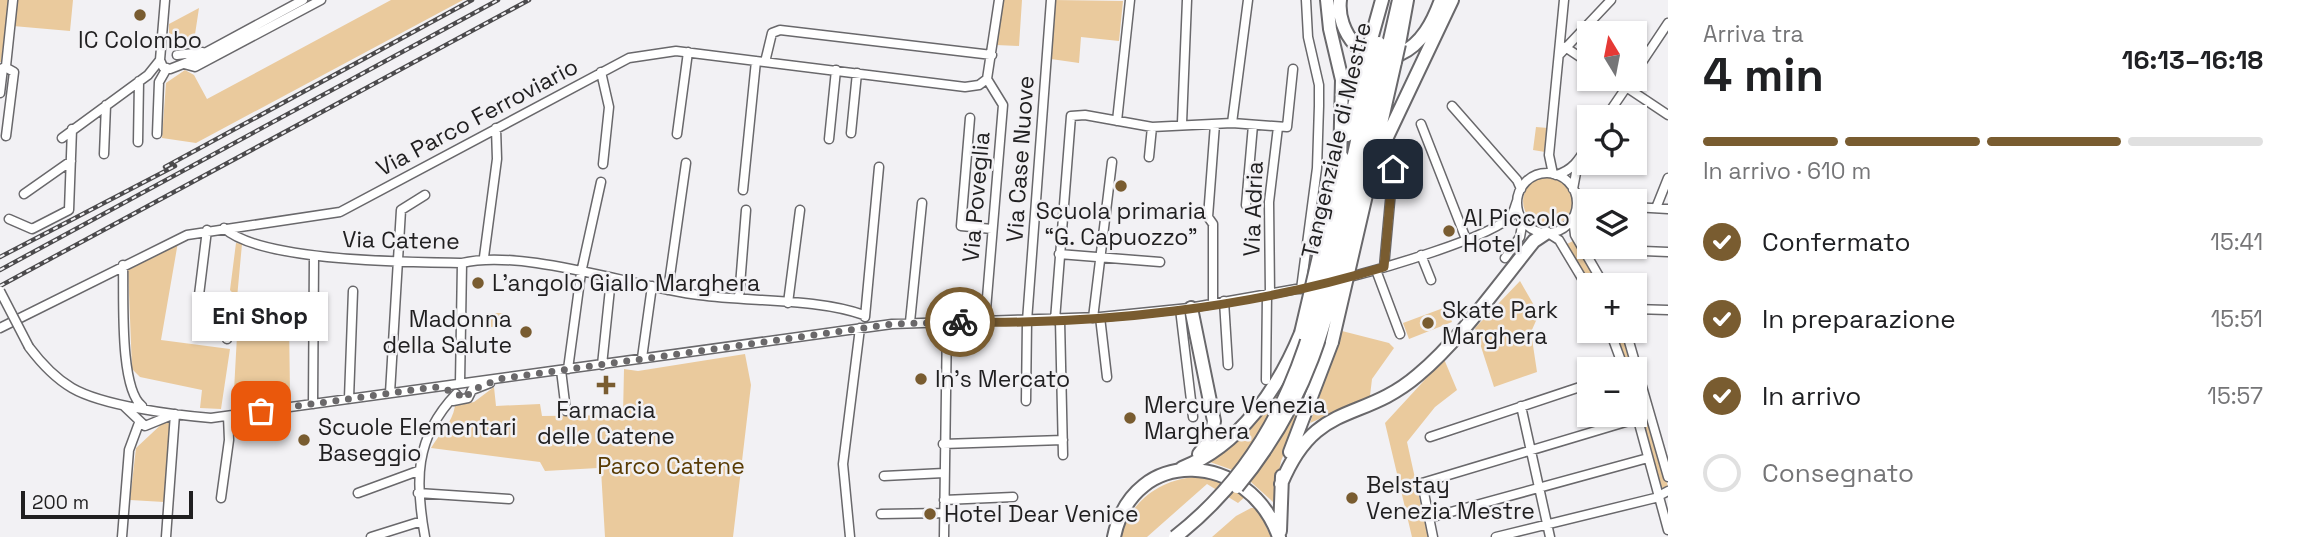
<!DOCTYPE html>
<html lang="it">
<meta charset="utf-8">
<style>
:root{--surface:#fff;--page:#f6f6f6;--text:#202124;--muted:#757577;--line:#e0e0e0;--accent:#795c30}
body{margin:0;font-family:"Space Grotesk",sans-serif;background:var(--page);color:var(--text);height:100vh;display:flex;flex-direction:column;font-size:26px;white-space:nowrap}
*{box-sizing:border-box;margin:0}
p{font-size:23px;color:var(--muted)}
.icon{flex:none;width:38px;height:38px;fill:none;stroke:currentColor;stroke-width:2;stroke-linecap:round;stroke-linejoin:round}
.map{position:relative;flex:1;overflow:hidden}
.panel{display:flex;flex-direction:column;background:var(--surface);width:630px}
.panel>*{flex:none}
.needle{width:46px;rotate:350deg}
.buttons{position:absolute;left:1577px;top:21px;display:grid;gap:14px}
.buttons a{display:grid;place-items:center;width:70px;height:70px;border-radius:0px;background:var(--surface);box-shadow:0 2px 5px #0004;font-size:35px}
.scale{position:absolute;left:21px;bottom:18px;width:172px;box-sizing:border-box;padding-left:7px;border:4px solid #201f20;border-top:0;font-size:19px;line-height:24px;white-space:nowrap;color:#201f20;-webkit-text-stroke:5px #f2f1f4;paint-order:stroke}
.pin{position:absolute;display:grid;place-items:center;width:60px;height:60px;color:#fff;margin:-30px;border-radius:14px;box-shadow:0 4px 10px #0006}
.courier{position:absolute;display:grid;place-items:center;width:70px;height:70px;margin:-35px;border:5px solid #795c30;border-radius:50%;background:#fff;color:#222;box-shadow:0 2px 9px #0007}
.bubble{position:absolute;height:49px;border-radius:0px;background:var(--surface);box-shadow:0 2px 5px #0004;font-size:23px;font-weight:600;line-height:49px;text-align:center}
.summary em{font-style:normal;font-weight:600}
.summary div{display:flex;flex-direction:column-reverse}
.summary{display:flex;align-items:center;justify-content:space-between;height:119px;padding:0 35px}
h1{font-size:46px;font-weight:600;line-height:52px}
.bar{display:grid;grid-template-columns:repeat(4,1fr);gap:10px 7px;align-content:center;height:84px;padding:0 35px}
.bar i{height:9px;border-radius:5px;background:var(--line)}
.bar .active{background:var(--accent)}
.bar p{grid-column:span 4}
ol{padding:0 35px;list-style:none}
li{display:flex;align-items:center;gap:21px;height:77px}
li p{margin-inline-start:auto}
li .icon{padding:7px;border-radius:50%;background:var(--accent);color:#fff;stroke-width:4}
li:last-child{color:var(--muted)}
li i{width:38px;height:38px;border:4px solid var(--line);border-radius:50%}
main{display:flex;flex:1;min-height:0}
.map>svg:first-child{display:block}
</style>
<main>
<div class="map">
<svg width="1668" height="537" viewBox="0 0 1668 537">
<rect width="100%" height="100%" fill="#f2f1f4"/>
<!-- green -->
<path fill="#eaca9d" d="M0,0H9L1,62H0Z
M16,0H73L70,31L13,26Z
M391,0H463L196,143L162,138L166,83L185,70L194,75L207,99Z
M1002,0H1022L1019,46L996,45Z
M1054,0L1123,1L1119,41L1081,37L1079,63L1051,59Z
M199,8L194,41L191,43L169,33V24Z
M1536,127L1548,128L1545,152L1533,150Z
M1523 201a25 25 0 1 1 50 0a25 25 0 1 1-50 0Z
M1575,240L1601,285H1590L1567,244Z
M178,242L161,340L230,349L221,409L200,408L202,390L140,377L132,369L128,268Z
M236,243L242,244L237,298L230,290Z
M1520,281L1539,314L1531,332L1537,372L1494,387L1475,328Z
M1446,307L1452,322L1409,339L1403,323Z
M488,313H508V327H488Z
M238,317L289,320L290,395L266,397V404L233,409Z
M1342,331L1389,343L1394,348L1372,379L1370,396L1310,423Z
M1613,331H1623L1634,359L1624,362Z
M745,354L751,385L733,537H605L601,470L598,468L545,471L540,462L431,448C439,434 452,424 455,406L474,402L494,387L496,406L540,404L542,416L623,415L624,369L638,371Z
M1444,359L1457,390L1435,407L1407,442L1428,537H1412L1385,423Z
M1635,362L1668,487L1660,490L1635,398L1634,369H1627L1625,365Z
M1291,369L1315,378L1281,461L1273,502L1241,473L1210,462L1280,387Z
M166,420H170L164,502L130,500L136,448Z
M1193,477L1217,480L1246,496L1238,503L1207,484L1147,537H1121C1130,502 1158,481 1193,477Z
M1251,508H1257L1271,537H1212L1236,516Z"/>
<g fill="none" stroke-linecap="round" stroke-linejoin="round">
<!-- minor casing -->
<g stroke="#69686b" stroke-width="11">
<path id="minor" d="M165,0L160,60L163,67L170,69L188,62L303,0
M1565,47L1589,63
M1560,54L1611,0
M177,55L202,52
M765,62L772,33L780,30L992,55
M184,64L195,67L321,0
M5,67L14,72L6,136
M3,68L6,66L13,0
M601,72L609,107L603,164
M1634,74L1668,23
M1613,79L1619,82
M1626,87L1668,115
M0,93L3,68
M1452,106L1517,180L1521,189
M1606,117L1632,79
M970,118L961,226L992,229
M1117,121L1130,0
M1182,123L1187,0
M1232,123L1248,0
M1421,124L1466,239
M851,133L857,73
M157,134L159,82L167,68
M677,134L688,52
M62,138L148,75L160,60
M829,139L836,70
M138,142L139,81
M104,154L106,105
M1149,157L1152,127
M1517 203a30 30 0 1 1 60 0a30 30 0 1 1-60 0Z
M1553,174L1549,155L1564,0
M1556,175C1574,170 1580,158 1589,143
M1573,189L1578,162
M743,190L756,61
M1575,192L1589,202
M24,194L71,161
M1246,205L1253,125
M1634,207L1668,209
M1656,208L1668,178
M1574,216L1589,207
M1573,218L1575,235L1604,285
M9,219L32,229L69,210L72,129
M224,228C260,262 411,262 462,263C522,248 634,287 699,295C750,302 816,298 864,315
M207,230L199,295L205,302L230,306L227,339
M1548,233L1559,240L1589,290
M1619,250L1668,252
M1059,254L1160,262
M1421,255L1431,280
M484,257L497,159L496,128
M1505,258L1520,237L1523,220
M123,265C124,295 119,388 142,406
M1384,267L1393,169
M1376,270L1400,334
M1346,278C1377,270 1493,237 1511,216C1514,212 1515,206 1517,201
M1301,289L1317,168L1319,106V85L1308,37L1306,0
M668,290L686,163
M1270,294L1269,202L1278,127
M739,298L746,210
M1224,301L1228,365
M788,303L800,210
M1213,303V224L1208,217L1215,124
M1180,309L1193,417
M1634,309L1668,310
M865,317L879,167
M1100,317L1107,377
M1093,318L1112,162
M1055,320L1071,116L1085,115L1152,127L1232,123L1287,127L1293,69
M1060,320L1063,455
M910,322L922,203
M985,322L1003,105L987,79
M0,328L187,235L340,212L629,58L676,51L965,87L979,85L987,79L999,0
M1610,331L1624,369
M1626,331L1668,477
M29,347C41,363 55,378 72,388C103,406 175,415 211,418L892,324L1100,317L1189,308L1313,286
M642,358L652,286
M602,365L611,279
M568,369L581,273L601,182
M561,370L566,411
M1266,380L1267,294
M460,383L462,263
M472,390L490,383
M390,393L401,210L425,195
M349,398L353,291
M453,401L468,398L472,390
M1026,401L1027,321L1051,0
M313,404L314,256
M1634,405L1668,530
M124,406L145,426L172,415
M1521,406L1550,537
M1430,437L1589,384
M943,444L1063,440
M884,476L944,473
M358,493L418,471
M418,493L509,499
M221,498L229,440L228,416
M944,500L1013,497
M881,514L943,513
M1429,518L1648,458
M122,537L129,450L139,423
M166,537L175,414
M371,537L422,521
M425,537C415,482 414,438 456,394
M850,537L843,464L860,328
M944,537L947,321
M1433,537L1422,483L1639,418
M1496,537L1655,498L1668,491"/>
</g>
<!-- highway casing -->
<g stroke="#69686b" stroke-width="16">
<path id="highway" d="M1327,0L1330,29L1342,80L1340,164
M1340,0C1336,31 1365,71 1400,54C1422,44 1433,22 1441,0
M1370,43L1382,0
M1389,44L1399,0
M1399,44L1407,0
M1347,135L1365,61
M1375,150L1395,62
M1335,188L1342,157
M1346,190L1375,61
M1355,193L1385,62
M1366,195L1378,156L1452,0
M1191,308L1214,421L1211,439L1199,454
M1290,452L1332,342
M1182,468C1240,445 1278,389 1301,333
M1281,484C1316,399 1361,424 1418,375C1459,341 1500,283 1534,241L1546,233
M1280,531L1282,476
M1114,537C1133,444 1249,451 1279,537"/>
</g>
<!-- minor -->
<use href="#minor" stroke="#fff" stroke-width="8"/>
<!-- highway -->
<use href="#highway" stroke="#fff" stroke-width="12"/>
<!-- rail casing -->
<g stroke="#4b4a4c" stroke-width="4.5">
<path id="rail" d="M165,167L472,0
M0,257L175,166
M0,270L498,0
M0,286L529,0"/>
</g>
<!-- rail -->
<use href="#rail" stroke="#f2f1f4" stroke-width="2" stroke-dasharray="5" stroke-linecap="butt"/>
<!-- minor-bridge casing -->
<g stroke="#69686b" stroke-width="11" stroke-linecap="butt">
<path id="minor-bridge" d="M0,291L29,347"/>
</g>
<!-- highway-bridge casing -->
<g stroke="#69686b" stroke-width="16" stroke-linecap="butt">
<path id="highway-bridge" d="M1365,61L1370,43
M1375,61L1379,43
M1385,62L1389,44
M1395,62L1399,44
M1301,333L1335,188
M1332,342L1366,195
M1237,487C1316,391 1329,310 1355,193
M1175,537C1291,447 1315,325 1346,190"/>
</g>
<!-- minor-bridge -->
<use href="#minor-bridge" stroke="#fff" stroke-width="8"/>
<!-- highway-bridge -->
<use href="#highway-bridge" stroke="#fff" stroke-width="12"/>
</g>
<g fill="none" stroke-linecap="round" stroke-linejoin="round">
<!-- done -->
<path stroke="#6a686a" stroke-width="7" stroke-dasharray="0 12.6" d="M261,411L435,387L455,392L465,399L472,390L499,379L892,324L960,322"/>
<!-- route -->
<path stroke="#795c30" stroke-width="9" d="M960,322C1099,325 1251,308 1384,267L1393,169"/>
</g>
<!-- markers -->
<g fill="#795c30" stroke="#f2f1f4" stroke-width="2.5">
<circle cx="140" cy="15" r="7"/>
<circle cx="1121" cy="186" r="7"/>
<circle cx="1449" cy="231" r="7"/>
<circle cx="478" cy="283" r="7"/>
<circle cx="1428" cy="323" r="7"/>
<circle cx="526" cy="332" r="7"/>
<circle cx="921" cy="379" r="7"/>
<path d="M602.5 374.5h7v7h7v7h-7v7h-7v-7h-7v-7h7z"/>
<circle cx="1130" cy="418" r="7"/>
<circle cx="304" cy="440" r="7"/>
<circle cx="1352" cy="498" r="7"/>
<circle cx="930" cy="514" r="7"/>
</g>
<g text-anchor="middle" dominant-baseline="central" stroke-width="5" stroke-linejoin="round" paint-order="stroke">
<!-- poi labels -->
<g font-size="23" fill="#201f20" stroke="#f2f1f4" text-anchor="start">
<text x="140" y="40" text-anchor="middle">IC Colombo</text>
<text x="1121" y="211" text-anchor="middle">Scuola primaria<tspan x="1121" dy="26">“G. Capuozzo”</tspan></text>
<text x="1463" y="218">Al Piccolo<tspan x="1463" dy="26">Hotel</tspan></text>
<text x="492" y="283">L’angolo Giallo Marghera</text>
<text x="1442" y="310">Skate Park<tspan x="1442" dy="26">Marghera</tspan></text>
<text x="512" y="319" text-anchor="end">Madonna<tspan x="512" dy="26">della Salute</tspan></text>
<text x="935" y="379">In's Mercato</text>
<text x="1144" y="405">Mercure Venezia<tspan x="1144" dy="26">Marghera</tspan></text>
<text x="606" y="410" text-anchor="middle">Farmacia<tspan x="606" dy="26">delle Catene</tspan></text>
<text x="318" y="427">Scuole Elementari<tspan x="318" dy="26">Baseggio</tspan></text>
<text x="1366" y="485">Belstay<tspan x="1366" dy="26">Venezia Mestre</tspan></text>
<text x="944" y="514">Hotel Dear Venice</text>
</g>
<!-- street labels -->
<g font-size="23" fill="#201f20" stroke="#f2f1f4">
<text transform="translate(477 117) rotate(-28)">Via Parco Ferroviario</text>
<text transform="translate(1336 140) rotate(-77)">Tangenziale di Mestre</text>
<text transform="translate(1020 159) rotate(-86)">Via Case Nuove</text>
<text transform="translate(976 197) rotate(-85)">Via Poveglia</text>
<text transform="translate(1253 209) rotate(-88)">Via Adria</text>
<text transform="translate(401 240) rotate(1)">Via Catene</text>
</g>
<!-- park labels -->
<g font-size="23" fill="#593b03" stroke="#f2f1f4">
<text x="671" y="466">Parco Catene</text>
</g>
</g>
</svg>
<div class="buttons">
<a><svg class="needle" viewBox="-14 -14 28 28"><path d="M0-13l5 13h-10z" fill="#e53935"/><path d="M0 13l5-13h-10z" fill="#757577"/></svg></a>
<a><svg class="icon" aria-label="locate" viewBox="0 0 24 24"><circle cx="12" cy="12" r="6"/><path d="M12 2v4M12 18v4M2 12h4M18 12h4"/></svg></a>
<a><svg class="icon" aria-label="layers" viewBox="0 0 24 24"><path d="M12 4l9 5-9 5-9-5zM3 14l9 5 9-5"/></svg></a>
<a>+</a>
<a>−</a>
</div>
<div class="scale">200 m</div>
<div class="pin" style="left:261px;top:411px;background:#ea580c"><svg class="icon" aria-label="bag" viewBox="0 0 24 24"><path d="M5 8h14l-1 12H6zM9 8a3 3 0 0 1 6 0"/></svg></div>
<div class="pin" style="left:1393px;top:169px;background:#1f2937"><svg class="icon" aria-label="home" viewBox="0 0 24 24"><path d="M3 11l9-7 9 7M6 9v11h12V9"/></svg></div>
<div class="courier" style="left:960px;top:322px"><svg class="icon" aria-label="bike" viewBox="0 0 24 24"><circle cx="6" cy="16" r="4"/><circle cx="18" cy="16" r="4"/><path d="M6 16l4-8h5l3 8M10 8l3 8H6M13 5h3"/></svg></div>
<div class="bubble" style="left:192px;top:292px;width:136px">Eni Shop</div>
</div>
<section class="panel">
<div class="summary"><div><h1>4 min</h1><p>Arriva tra</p></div><em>16:13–16:18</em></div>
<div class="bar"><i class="active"></i><i class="active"></i><i class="active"></i><i></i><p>In arrivo · 610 m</p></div>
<ol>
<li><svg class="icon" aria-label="check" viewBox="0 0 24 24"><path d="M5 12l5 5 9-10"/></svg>Confermato<p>15:41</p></li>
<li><svg class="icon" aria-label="check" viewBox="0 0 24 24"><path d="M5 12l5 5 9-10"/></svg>In preparazione<p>15:51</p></li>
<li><svg class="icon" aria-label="check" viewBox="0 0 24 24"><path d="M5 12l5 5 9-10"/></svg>In arrivo<p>15:57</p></li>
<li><i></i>Consegnato</li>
</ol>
</section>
</main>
